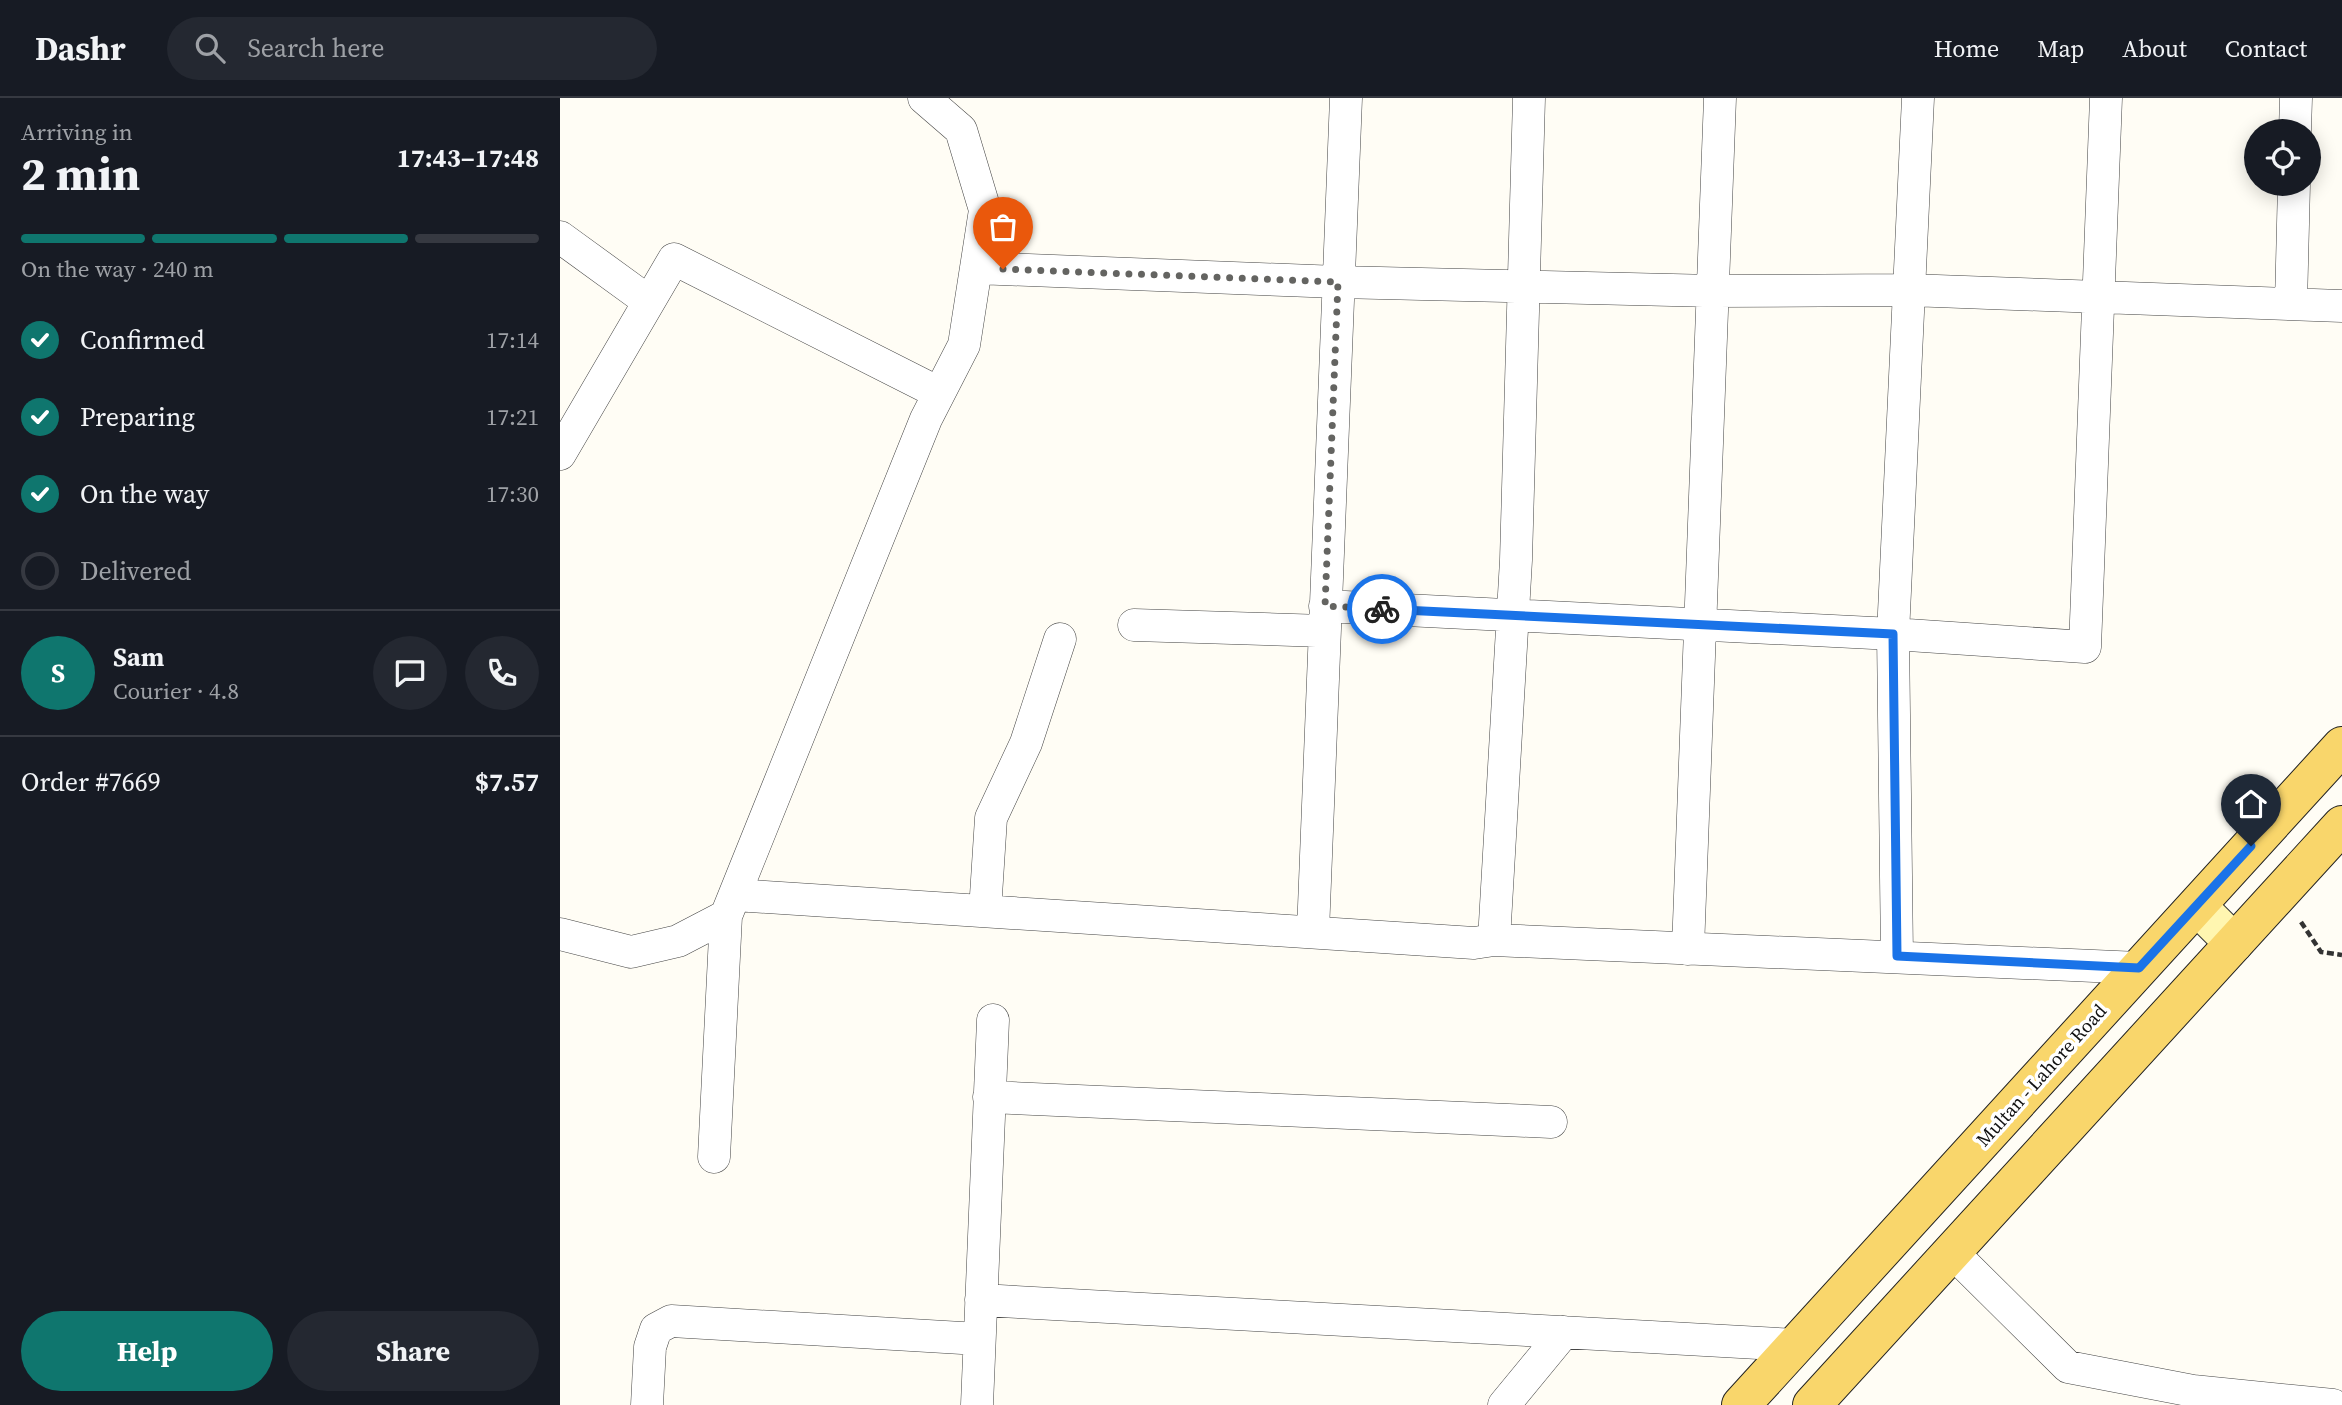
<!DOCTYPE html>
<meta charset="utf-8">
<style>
:root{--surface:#171b24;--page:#242831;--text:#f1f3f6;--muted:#9ea1a6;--line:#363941;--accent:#0f766e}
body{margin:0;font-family:"Source Serif 4",serif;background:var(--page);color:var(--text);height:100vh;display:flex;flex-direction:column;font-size:26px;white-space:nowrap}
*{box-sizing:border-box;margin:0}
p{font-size:23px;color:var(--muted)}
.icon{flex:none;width:38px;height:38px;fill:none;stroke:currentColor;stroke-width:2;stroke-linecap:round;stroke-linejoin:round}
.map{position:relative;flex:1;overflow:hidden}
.panel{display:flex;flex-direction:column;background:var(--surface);width:560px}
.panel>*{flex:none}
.controls{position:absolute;left:1684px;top:21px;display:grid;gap:14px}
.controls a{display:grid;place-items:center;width:77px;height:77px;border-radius:50%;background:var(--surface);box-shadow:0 4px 18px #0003;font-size:35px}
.pin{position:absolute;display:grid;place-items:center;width:60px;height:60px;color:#fff;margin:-72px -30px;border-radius:50% 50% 50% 0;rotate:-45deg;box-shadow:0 0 7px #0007}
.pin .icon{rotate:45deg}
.courier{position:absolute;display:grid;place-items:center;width:70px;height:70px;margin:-35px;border:5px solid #1a73e8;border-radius:50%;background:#fff;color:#222;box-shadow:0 2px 9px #0007}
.overview em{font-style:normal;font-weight:700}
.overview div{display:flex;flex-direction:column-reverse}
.overview{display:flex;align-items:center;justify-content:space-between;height:119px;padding:0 21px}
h1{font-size:46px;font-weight:700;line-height:52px}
.bar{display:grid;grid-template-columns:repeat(4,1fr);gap:10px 7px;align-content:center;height:84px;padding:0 21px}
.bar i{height:9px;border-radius:5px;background:var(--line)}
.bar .on{background:var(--accent)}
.bar p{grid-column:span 4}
.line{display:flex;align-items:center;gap:18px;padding:0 21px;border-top:2px solid var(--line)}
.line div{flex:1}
.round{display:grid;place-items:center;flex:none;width:74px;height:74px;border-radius:37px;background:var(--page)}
ol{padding:0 21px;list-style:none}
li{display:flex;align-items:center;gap:21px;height:77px}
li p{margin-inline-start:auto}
li .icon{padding:7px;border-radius:50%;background:var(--accent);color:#fff;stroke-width:4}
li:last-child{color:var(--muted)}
li i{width:38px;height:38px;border:4px solid var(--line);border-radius:50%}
.action{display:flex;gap:14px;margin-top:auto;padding:14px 21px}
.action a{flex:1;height:80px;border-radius:42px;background:var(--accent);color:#fff;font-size:28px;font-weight:700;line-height:80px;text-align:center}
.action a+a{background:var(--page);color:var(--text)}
header{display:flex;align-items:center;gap:42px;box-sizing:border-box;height:98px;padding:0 35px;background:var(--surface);border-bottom:2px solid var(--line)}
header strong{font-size:33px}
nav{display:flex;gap:38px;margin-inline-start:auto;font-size:24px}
.search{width:490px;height:63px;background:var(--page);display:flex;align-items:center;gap:18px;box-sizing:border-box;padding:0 24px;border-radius:38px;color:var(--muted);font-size:26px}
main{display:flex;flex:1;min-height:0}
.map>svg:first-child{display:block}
</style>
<header>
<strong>Dashr</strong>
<div class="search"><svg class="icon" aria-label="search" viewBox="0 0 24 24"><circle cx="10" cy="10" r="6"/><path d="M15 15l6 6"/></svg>Search here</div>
<nav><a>Home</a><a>Map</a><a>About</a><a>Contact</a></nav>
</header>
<main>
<section class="panel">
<div class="overview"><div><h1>2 min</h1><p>Arriving in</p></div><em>17:43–17:48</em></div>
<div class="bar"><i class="on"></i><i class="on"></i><i class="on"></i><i></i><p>On the way · 240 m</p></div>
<ol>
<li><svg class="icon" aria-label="check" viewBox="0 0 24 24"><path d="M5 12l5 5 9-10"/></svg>Confirmed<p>17:14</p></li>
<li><svg class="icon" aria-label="check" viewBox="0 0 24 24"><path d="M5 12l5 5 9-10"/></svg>Preparing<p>17:21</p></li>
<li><svg class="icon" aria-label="check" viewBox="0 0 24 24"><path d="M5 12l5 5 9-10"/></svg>On the way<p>17:30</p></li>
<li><i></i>Delivered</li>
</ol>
<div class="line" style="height:126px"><b class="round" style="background:var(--accent);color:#fff">S</b><div><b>Sam</b><p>Courier · 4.8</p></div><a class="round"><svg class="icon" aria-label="chat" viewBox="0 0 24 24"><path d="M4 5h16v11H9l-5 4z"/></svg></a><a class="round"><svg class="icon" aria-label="phone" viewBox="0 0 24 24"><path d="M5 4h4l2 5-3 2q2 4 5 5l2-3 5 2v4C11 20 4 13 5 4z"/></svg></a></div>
<div class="line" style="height:91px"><div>Order #7669</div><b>$7.57</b></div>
<div class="action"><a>Help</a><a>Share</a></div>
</section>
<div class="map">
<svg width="1782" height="1307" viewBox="0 0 1782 1307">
<rect width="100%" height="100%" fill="#fffdf5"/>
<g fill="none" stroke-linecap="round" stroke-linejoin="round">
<!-- street casing -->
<g stroke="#444" stroke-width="33">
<path id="street" d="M1735,33L1736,0
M0,139L88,203
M416,170L778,184L1154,193L1349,192L1782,208
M1731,206L1734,86
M0,356L114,161L379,295
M765,508L1333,536L1525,549L1546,0
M574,527L764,533
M175,797L914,845L934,842L1579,870
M425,813L431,720L466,645L500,541
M753,834L786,0
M0,836L71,854L118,843L166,818L366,321L404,247L425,112L401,32L364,0
M934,842L956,462L969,0
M1128,851C1137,567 1151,284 1160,0
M1337,858L1333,536L1358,0
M429,999L991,1024
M154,1059L166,818
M1392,1154L1508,1269L1633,1293L1773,1307
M421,1202L1236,1247
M87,1307L90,1249L96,1231L111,1223L419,1241
M417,1307L433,922
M944,1307L1004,1234"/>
</g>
<!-- secondary casing -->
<g stroke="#333" stroke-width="40">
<path id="secondary" d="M1637,808L1674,845"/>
</g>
<!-- primary casing -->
<g stroke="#222" stroke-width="40">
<path id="primary" d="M1181,1307L1782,648
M1252,1307L1782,727"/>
</g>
<!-- path -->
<path stroke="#333" stroke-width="4.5" stroke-dasharray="7 3.5" stroke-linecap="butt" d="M1741,824L1761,854L1782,857"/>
<!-- street -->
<use href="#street" stroke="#fff" stroke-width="32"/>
<!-- secondary -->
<use href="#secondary" stroke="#fff6b0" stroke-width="38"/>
<!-- primary -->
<use href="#primary" stroke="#f9d66b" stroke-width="38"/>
</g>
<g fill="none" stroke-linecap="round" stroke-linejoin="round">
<!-- done -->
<path stroke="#646461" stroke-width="7" stroke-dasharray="0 12.6" d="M443,171L778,184L765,508L822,511"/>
<!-- route -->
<path stroke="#1a73e8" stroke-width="9" d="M822,511L1333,536L1337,858L1579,870L1691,748"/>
</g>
<g text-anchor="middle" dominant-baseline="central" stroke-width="7" stroke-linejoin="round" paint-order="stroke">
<!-- street labels -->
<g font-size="19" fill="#111" stroke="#fff">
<text transform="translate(1481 977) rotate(-48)">Multan - Lahore Road</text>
</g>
</g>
</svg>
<div class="controls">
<a><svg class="icon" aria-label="locate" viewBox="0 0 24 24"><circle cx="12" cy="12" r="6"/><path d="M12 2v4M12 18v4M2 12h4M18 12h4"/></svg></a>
</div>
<div class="pin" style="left:443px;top:171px;background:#ea580c"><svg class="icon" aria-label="bag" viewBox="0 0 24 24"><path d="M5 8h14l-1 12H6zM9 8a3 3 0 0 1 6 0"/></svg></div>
<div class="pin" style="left:1691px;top:748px;background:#1f2937"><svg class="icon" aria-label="home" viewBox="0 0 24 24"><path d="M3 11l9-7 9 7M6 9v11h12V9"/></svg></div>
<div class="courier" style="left:822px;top:511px"><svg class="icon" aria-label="bike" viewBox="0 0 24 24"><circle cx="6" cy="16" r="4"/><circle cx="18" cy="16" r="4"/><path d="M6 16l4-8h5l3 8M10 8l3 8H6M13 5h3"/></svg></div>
</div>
</main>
